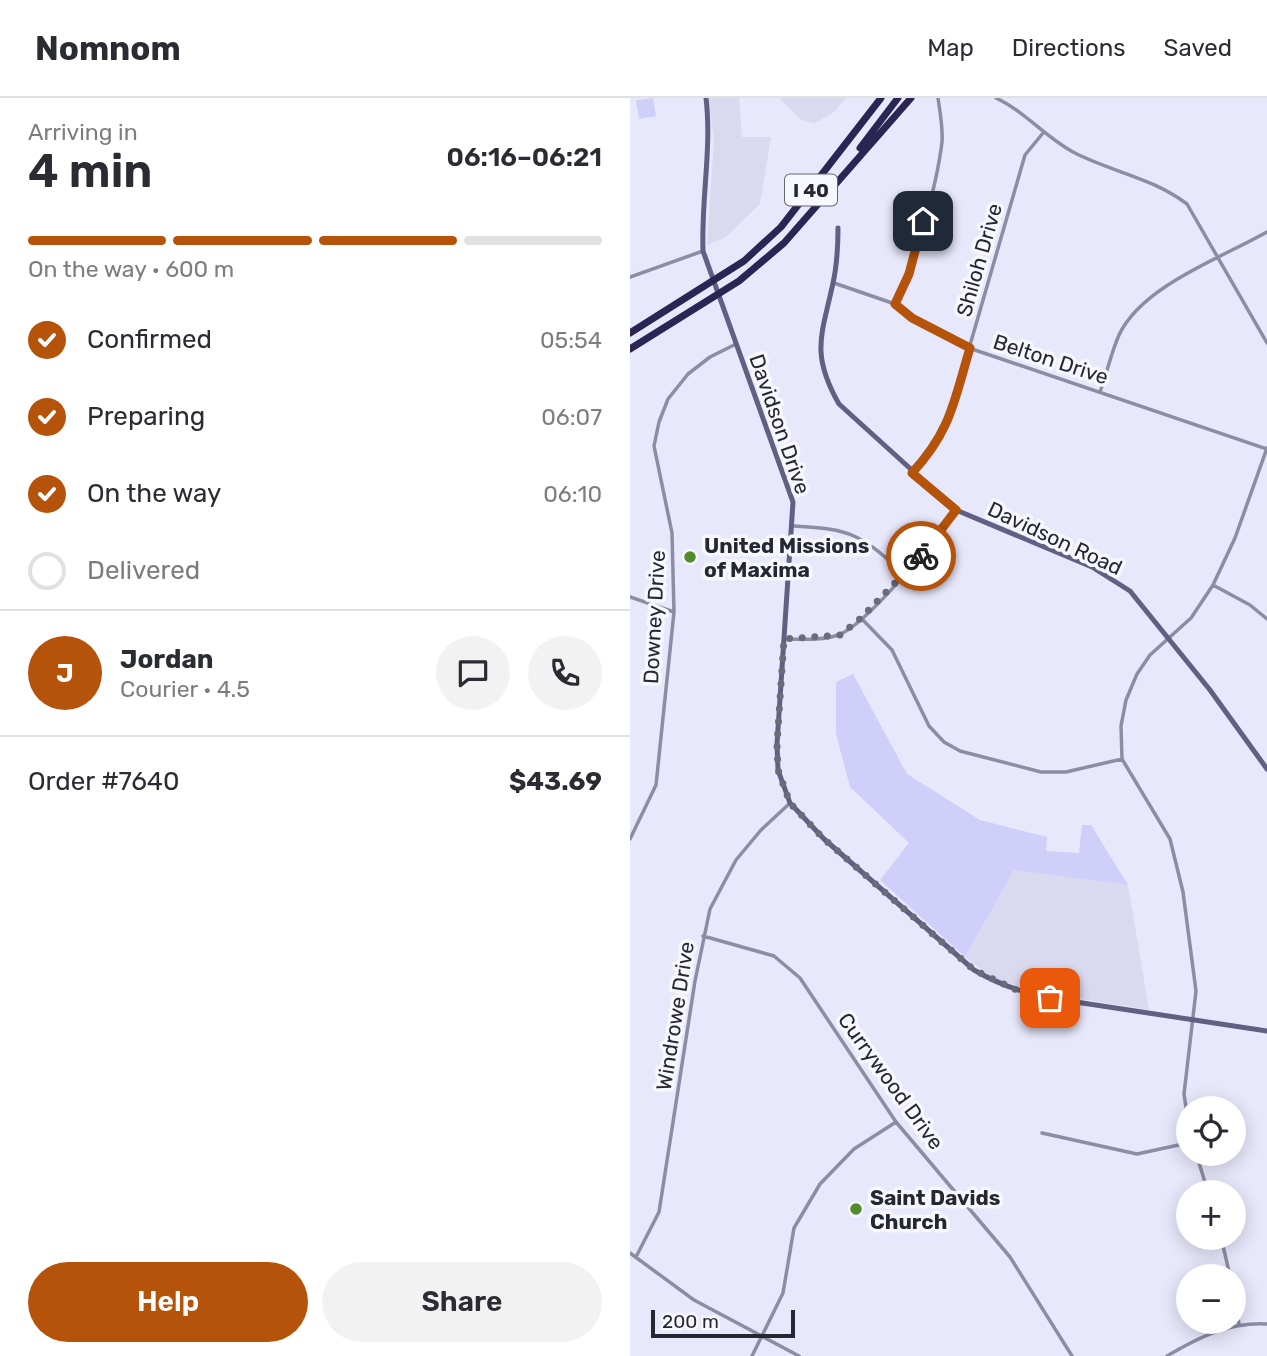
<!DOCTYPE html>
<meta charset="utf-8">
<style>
:root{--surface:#fff;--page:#f2f2f3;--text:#2b2b33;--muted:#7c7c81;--line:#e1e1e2;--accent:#b45309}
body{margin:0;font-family:Rubik,sans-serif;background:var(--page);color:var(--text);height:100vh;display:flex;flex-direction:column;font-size:26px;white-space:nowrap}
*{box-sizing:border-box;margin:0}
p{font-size:23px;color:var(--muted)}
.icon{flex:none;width:38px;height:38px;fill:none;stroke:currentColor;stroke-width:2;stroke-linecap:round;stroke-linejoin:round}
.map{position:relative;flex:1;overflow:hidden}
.side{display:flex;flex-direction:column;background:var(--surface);width:630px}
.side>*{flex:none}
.tools{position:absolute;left:546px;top:998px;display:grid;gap:14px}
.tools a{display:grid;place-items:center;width:70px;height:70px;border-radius:50%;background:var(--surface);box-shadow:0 4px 18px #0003;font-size:35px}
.scale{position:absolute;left:21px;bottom:18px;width:144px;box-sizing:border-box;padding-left:7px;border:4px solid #272733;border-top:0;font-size:19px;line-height:24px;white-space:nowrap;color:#272733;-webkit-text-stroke:5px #f7f7fe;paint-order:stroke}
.pin{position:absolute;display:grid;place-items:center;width:60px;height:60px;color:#fff;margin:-30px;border-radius:14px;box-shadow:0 4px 10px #0006}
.courier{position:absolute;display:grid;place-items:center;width:70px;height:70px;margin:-35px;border:5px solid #b45309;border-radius:50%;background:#fff;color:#222;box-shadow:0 2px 9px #0007}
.summary em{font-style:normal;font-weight:600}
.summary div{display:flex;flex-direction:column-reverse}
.summary{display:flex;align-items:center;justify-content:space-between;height:119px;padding:0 28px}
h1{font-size:46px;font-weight:600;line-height:52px}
.bar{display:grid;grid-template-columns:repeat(4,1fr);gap:10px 7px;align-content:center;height:84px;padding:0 28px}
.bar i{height:9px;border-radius:5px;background:var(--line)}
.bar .current{background:var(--accent)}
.bar p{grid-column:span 4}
.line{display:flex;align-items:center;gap:18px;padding:0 28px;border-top:2px solid var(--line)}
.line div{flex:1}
.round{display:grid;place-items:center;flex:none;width:74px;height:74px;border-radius:37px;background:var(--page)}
ol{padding:0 28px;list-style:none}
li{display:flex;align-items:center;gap:21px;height:77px}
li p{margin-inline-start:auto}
li .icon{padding:7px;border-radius:50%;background:var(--accent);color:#fff;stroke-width:4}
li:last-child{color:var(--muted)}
li i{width:38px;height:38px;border:4px solid var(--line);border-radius:50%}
.action{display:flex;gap:14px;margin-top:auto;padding:14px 28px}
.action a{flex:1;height:80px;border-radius:42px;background:var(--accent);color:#fff;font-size:28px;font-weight:600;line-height:80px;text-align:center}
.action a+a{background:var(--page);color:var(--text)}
header{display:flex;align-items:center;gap:42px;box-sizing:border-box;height:98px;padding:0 35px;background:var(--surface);border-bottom:2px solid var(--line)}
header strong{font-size:33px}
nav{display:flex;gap:38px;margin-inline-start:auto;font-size:24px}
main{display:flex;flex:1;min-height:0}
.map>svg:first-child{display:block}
</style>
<header>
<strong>Nomnom</strong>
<nav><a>Map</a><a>Directions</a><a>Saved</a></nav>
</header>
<main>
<section class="side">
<div class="summary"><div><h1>4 min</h1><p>Arriving in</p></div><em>06:16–06:21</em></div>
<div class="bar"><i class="current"></i><i class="current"></i><i class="current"></i><i></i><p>On the way · 600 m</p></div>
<ol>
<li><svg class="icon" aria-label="check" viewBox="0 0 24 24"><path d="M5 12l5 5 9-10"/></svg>Confirmed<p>05:54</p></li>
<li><svg class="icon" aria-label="check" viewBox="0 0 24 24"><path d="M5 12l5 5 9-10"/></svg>Preparing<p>06:07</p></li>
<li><svg class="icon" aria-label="check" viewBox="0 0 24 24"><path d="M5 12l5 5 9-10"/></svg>On the way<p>06:10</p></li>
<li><i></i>Delivered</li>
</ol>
<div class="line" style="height:126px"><b class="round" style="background:var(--accent);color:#fff">J</b><div><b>Jordan</b><p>Courier · 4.5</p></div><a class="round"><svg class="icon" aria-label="chat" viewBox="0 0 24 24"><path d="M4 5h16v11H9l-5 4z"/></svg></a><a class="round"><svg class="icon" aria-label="phone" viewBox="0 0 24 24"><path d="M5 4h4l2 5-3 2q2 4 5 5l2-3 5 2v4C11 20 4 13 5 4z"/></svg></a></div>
<div class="line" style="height:91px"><div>Order #7640</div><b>$43.69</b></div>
<div class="action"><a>Help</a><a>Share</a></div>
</section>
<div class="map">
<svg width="637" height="1258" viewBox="0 0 637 1258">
<rect width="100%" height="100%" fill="#e8e8fc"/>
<!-- built -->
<path fill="#d9d9f0" d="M78,0H109L112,39H141L130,106L96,139L77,147L84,42Z
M149,0H216L204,14L185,25L171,22Z
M384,772L498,787L519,912L413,895L362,880L335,859Z"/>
<!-- green -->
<path fill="#cfcff9" d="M23,0L26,18L9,21L6,2Z
M223,576L277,676L350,722L417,739L416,753L449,755L452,727H461L498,787L384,772L335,859L250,782L279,745L220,689L206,636V584Z"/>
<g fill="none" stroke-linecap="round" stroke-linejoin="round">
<!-- street -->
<path stroke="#8c8ca5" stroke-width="3.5" d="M366,0C396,14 416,40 445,55C482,74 523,80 557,106L637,245
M0,179L73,153
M204,185L265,206L313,238L339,250L637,351
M265,206C285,162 306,93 312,44C313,29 310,14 308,0
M470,294C477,275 481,255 489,237C512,188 591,160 637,134
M284,373L305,350L316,330L395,57L413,35
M164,428C223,431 231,437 274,476
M583,487L620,507L637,521
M0,499L44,514
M231,520L262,552L299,628L314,644L330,653L411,674H436L492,661
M154,541C171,541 191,543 208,537C236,528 309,438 326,412
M0,741L26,687L44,514L42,435L24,348L29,324L38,301L58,276L80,259L106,246
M73,838L144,858L170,880L266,1024L380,1159L442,1258
M558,1023L554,996L566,893L553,794L540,741L492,661L491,628L496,602L507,576L520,557L561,520L583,487L605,440L637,350
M412,1035L507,1056L558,1045
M566,1055L578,1094
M591,1139L600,1178
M0,1155L64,1202L169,1258
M7,1157L29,1114L65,883L80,811L106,762L131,732L160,705
M604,1197L609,1226
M122,1258L153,1195L164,1130L190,1086L224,1051L266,1024
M537,1258C569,1239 600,1224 637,1226"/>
<!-- secondary -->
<path stroke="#615f82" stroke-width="5" d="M76,0C82,51 71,101 73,153L163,404L147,646L148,672L160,705L194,741L344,872C371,888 396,896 426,901L637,933
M208,130C208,148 207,167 203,185C192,237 180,255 209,306L326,412L462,469L500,493L580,592L637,671"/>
<!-- highway -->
<path stroke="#2a2553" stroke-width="7" d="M230,50L268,0
M0,235L114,163L151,129L251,0
M0,251L109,183L154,145L281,0"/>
</g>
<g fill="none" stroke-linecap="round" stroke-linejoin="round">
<!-- done -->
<path stroke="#6b6b79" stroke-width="7" stroke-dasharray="0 12.6" d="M291,458L231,520L210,537L154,541L147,646L148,672L160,705L194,741L344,872L393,895L420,900"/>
<!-- route -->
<path stroke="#b45309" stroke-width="9" d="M291,458L326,412L282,375C321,333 324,303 340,250L282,220L265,206L279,176L293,123"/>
</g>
<!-- markers -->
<g fill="#518d2c" stroke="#f7f7fe" stroke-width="2.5">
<circle cx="60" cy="459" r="7"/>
<circle cx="226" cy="1111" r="7"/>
</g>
<g text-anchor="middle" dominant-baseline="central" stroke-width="7" stroke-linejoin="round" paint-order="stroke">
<!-- shield labels -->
<rect fill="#f7f7fe" stroke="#656570" stroke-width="2" x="155" y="76.5" width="52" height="31" rx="5"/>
<g font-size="19" font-weight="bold" fill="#272733">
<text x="181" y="92">I 40</text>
</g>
<!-- street labels -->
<g font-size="21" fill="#272733" stroke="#f7f7fe">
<text transform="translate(349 162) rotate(-74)">Shiloh Drive</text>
<text transform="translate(421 261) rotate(18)">Belton Drive</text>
<text transform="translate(150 326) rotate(71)">Davidson Drive</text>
<text transform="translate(425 440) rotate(25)">Davidson Road</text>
<text transform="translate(24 519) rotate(-87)">Downey Drive</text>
<text transform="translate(45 918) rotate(-81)">Windrowe Drive</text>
<text transform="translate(261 983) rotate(54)">Currywood Drive</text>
</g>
<!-- poi labels -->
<g font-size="21" font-weight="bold" fill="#272733" stroke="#f7f7fe" text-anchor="start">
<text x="74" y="447">United Missions<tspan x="74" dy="24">of Maxima</tspan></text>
<text x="240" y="1099">Saint Davids<tspan x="240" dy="24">Church</tspan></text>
</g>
</g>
</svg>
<div class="tools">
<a><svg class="icon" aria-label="locate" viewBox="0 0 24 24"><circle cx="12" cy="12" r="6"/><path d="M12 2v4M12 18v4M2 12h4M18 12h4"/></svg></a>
<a>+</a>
<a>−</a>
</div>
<div class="scale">200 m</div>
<div class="pin" style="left:420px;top:900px;background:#ea580c"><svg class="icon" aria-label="bag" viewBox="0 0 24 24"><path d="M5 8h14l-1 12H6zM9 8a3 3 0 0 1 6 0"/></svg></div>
<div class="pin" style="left:293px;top:123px;background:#1f2937"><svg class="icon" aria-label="home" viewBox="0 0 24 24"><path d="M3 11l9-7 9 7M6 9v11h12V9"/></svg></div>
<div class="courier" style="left:291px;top:458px"><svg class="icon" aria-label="bike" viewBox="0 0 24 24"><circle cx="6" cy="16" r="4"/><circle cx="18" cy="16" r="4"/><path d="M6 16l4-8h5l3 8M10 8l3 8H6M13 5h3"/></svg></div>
</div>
</main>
